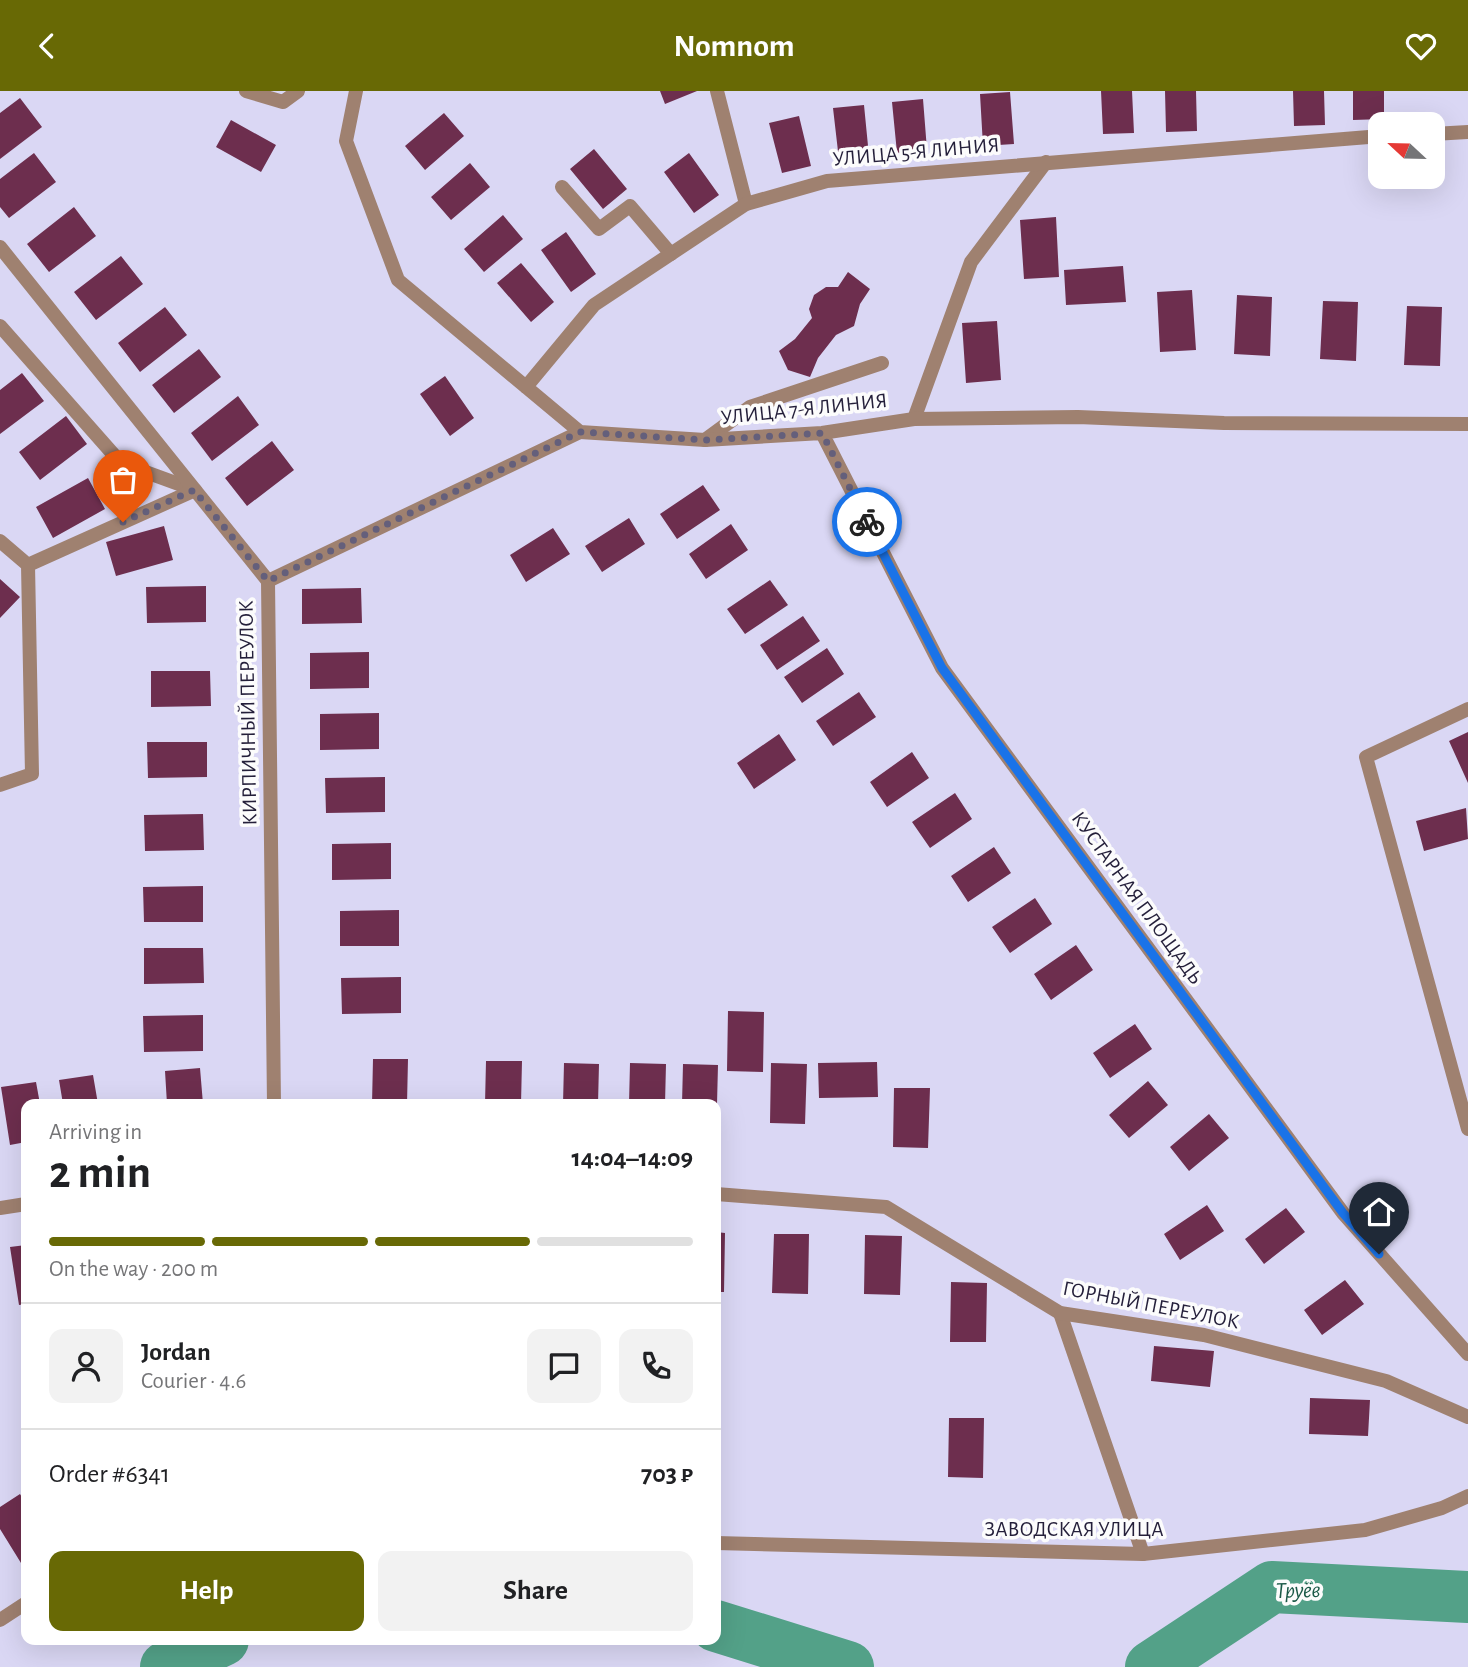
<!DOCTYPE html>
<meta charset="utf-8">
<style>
:root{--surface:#fff;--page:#f2f2f2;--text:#202124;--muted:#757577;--line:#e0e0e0;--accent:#686905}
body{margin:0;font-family:"Alegreya Sans",sans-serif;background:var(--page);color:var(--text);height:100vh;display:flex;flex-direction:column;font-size:26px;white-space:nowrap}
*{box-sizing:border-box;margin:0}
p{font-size:23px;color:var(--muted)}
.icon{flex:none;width:38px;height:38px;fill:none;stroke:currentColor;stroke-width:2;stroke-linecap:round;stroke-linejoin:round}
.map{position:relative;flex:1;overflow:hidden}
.sheet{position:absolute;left:21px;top:1008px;width:700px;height:546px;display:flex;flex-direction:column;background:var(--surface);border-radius:14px;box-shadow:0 7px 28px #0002}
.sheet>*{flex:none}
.needle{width:46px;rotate:292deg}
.tools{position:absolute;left:1368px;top:21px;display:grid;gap:14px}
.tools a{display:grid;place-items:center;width:77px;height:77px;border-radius:14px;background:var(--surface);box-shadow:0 7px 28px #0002;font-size:35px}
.pin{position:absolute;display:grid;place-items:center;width:60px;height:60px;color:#fff;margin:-72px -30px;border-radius:50% 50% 50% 0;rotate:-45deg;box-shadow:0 0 7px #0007}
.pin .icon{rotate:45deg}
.courier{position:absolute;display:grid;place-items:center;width:70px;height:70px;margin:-35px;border:5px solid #1a73e8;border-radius:50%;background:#fff;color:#222;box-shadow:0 2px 9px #0007}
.headline em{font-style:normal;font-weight:700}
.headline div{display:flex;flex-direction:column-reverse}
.headline{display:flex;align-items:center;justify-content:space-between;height:119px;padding:0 28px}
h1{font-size:46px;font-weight:700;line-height:52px}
.bar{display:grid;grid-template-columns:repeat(4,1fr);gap:10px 7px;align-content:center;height:84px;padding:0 28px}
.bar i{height:9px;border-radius:5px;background:var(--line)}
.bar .active{background:var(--accent)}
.bar p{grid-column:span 4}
.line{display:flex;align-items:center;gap:18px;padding:0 28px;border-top:2px solid var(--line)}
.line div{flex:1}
.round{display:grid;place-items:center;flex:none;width:74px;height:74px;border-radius:14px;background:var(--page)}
.primary-button{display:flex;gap:14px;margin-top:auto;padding:14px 28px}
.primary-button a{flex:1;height:80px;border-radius:14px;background:var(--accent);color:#fff;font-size:28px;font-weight:700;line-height:80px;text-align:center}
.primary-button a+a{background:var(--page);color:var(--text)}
header{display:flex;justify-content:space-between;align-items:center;height:91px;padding:0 28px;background:var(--accent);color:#fff;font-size:32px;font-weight:700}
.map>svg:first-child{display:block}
</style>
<header><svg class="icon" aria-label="back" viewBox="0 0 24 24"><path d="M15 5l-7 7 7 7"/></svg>Nomnom<svg class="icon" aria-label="heart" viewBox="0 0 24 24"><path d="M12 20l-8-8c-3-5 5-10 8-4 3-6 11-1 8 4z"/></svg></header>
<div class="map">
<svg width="1468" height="1576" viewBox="0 0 1468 1576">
<rect width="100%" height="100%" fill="#dad7f4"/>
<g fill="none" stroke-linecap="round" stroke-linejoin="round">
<!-- river -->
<path stroke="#53a188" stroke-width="52" d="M716,1535L848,1576
M166,1576L223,1549
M1151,1576L1272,1496L1468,1506"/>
</g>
<!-- building -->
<path fill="#6d2e4e" d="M660,0H697L665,13Z
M1101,0H1132L1134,42L1103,43Z
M1165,0H1196L1197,40L1166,41Z
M1293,0H1324L1325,34L1294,35Z
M1353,0H1384V28L1353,29Z
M1010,1L1014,53L983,55L980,3Z
M20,7L42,36L0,68V22Z
M923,8L927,59L897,62L892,11Z
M864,14L869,65L839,69L833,17Z
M444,22L464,45L425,79L405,55Z
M799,25L811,75L782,82L769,32Z
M231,29L276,54L261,81L216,56Z
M594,58L627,98L603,118L570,78Z
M34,62L56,91L9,127L0,116V88Z
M689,62L719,104L694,122L664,81Z
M470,72L490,96L451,129L431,106Z
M74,116L96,145L49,181L27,153Z
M503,124L523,148L484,181L464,158Z
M1056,126L1059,186L1024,188L1020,129Z
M566,141L596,183L571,201L541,159Z
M121,165L143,193L96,229L74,201Z
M521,172L554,211L531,231L497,192Z
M1123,175L1126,211L1066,214L1064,179Z
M848,181L870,198L860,213L854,235L836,244L818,267L810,286L788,279L779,260L795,248L812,227L809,218L814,204L826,196H838Z
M1192,199L1196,259L1160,261L1157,201Z
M1237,204L1272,206L1270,265L1234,263Z
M1323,210L1358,211L1356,270L1320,268Z
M1407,215L1442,216L1440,275L1404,274Z
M165,216L187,244L140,281L118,252Z
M997,230L1001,289L966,292L962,232Z
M199,258L221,286L174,322L152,294Z
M22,282L44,310L0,343V299Z
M445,285L474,327L450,345L420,303Z
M238,305L259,334L212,370L191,342Z
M66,325L87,353L40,389L19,361Z
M272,350L294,379L247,415L225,387Z
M88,387L105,418L53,447L36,416Z
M703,394L720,419L677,448L660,423Z
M629,427L645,453L602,481L585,455Z
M731,433L748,459L706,488L689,463Z
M164,435L173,469L116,485L106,451Z
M553,437L570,463L526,491L510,464Z
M0,488L20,506L0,527Z
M770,489L788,514L745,543L727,518Z
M206,495V531L147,532L146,496Z
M361,497L362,532L302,533V498Z
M803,525L820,550L777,579L760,554Z
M827,557L844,583L802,612L784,586Z
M369,561V597L310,598V562Z
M151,580H210L211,615L151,616Z
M859,601L876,626L833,655L816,630Z
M379,622V658L320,659V623Z
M1468,641V692L1449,650Z
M779,643L796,669L754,698L737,672Z
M147,651H207V686L148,687Z
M912,661L929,687L887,716L870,691Z
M385,686V721L326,722L325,687Z
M955,702L972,728L930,757L912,731Z
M1466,717L1468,748L1424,760L1416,730Z
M203,723L204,759L145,760L144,724Z
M391,752V788L332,789V753Z
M994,756L1011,782L968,811L951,785Z
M203,795V831H144L143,796Z
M1035,807L1052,833L1010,862L992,836Z
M399,819V855H340V820Z
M1076,854L1093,879L1051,909L1034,883Z
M144,857H203L204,892L144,893Z
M401,886V922L342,923L341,887Z
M728,920L764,921L763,981L727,980Z
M203,924V960L144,961L143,925Z
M1135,933L1152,958L1110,987L1093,962Z
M373,968H408L407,1013H372Z
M486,970H522L521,1013H485Z
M877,971L878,1006L819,1007L818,972Z
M564,972L599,973L598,1013H563Z
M630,972L666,973L665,1013H629Z
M771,972L807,973L805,1033L770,1032Z
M683,973L718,974L717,1013H682Z
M200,977L203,1013H167L165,980Z
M93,984L98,1013H63L59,989Z
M1148,990L1168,1014L1129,1047L1109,1024Z
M36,991L40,1013H26V1051L10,1054L1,996Z
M894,997H930L928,1057L893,1056Z
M1209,1023L1229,1047L1189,1080L1170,1056Z
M1207,1114L1224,1140L1180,1169L1164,1143Z
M1286,1117L1305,1141L1264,1173L1245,1148Z
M716,1141L725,1142L724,1201H716Z
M774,1143H809L808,1203L772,1202Z
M865,1144L902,1145L900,1204L864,1203Z
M26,1154V1213L19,1214L10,1156Z
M1345,1189L1364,1213L1322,1244L1304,1219Z
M951,1191L987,1192L986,1251H950Z
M1154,1255L1214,1260L1210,1296L1151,1290Z
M1310,1307L1370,1309L1368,1345L1309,1343Z
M949,1327H984L983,1387L948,1386Z
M20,1403L26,1413V1468L21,1472L0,1438V1416Z"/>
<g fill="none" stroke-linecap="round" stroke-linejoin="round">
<!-- service -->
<path stroke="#9f8170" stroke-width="14" d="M717,0L746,113
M562,96L599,138L630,115L671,163
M0,235L121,372L195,399
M914,328L971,171L1046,71
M705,349L750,316L882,272
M268,490L580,341
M1060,1222L1143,1463"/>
<!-- minor -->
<path stroke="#9f8170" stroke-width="14" d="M246,0L283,11L298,0
M356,0L346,50L398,189L580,341L705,349L822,342L914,328L1078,326L1224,332L1468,333
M1433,43L1468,41
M0,156L268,490L274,1013
M526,296L594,214L746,113L827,90L1381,45
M822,342L942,577L1343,1122L1468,1263
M0,450L28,474L195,399
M1468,618L1366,666L1468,1038
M0,694L32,683L28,474
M716,1103L886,1116L1060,1222L1204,1244L1386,1290L1468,1326
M0,1117L26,1113
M716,1452L1143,1463L1365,1439L1442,1417L1468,1405
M0,1529L26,1512"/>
</g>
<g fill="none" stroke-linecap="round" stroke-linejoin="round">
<!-- done -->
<path stroke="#645f7b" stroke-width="7" stroke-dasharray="0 12.6" d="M123,431L194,399L268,490L580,341L705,349L822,342L867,431"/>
<!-- route -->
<path stroke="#1a73e8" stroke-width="9" d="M867,431L942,577L1343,1122L1379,1163"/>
</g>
<g text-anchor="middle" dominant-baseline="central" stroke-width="7" stroke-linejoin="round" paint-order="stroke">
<!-- street labels -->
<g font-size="21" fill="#241f3a" stroke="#fcfcfc">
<text transform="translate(916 61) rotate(-5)">УЛИЦА 5-Я ЛИНИЯ</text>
<text transform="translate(804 318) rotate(-6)">УЛИЦА 7-Я ЛИНИЯ</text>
<text transform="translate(248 622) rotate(-91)">КИРПИЧНЫЙ ПЕРЕУЛОК</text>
<text transform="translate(1137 807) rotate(54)">КУСТАРНАЯ ПЛОЩАДЬ</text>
<text transform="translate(1151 1214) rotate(11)">ГОРНЫЙ ПЕРЕУЛОК</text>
<text x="1074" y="1438">ЗАВОДСКАЯ УЛИЦА</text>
</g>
<!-- water labels -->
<g font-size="23" font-style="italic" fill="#1a5947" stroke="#fcfcfc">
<text transform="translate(1298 1500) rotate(-1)">Труёв</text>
</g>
</g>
</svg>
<div class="tools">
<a><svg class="needle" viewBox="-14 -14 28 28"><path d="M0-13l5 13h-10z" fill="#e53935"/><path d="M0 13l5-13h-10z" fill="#757577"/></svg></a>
</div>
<div class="pin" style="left:123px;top:431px;background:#ea580c"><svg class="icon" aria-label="bag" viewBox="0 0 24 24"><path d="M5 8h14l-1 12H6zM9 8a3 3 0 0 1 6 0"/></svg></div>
<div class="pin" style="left:1379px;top:1163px;background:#1f2937"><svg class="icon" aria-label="home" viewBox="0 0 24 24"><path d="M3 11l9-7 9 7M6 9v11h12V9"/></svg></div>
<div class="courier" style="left:867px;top:431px"><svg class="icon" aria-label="bike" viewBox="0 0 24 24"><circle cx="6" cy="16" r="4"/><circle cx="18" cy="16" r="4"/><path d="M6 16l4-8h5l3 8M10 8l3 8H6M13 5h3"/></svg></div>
<section class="sheet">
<div class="headline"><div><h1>2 min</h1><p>Arriving in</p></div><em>14:04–14:09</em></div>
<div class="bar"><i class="active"></i><i class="active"></i><i class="active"></i><i></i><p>On the way · 200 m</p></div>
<div class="line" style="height:126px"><a class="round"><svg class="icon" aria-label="person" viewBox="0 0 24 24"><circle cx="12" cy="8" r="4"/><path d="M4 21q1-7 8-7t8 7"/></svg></a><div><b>Jordan</b><p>Courier · 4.6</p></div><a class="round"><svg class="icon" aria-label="chat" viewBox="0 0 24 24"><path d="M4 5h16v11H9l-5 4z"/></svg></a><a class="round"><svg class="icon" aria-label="phone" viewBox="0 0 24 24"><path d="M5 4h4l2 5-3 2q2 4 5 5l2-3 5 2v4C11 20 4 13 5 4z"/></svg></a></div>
<div class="line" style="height:91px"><div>Order #6341</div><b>703 ₽</b></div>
<div class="primary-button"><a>Help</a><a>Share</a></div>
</section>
</div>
